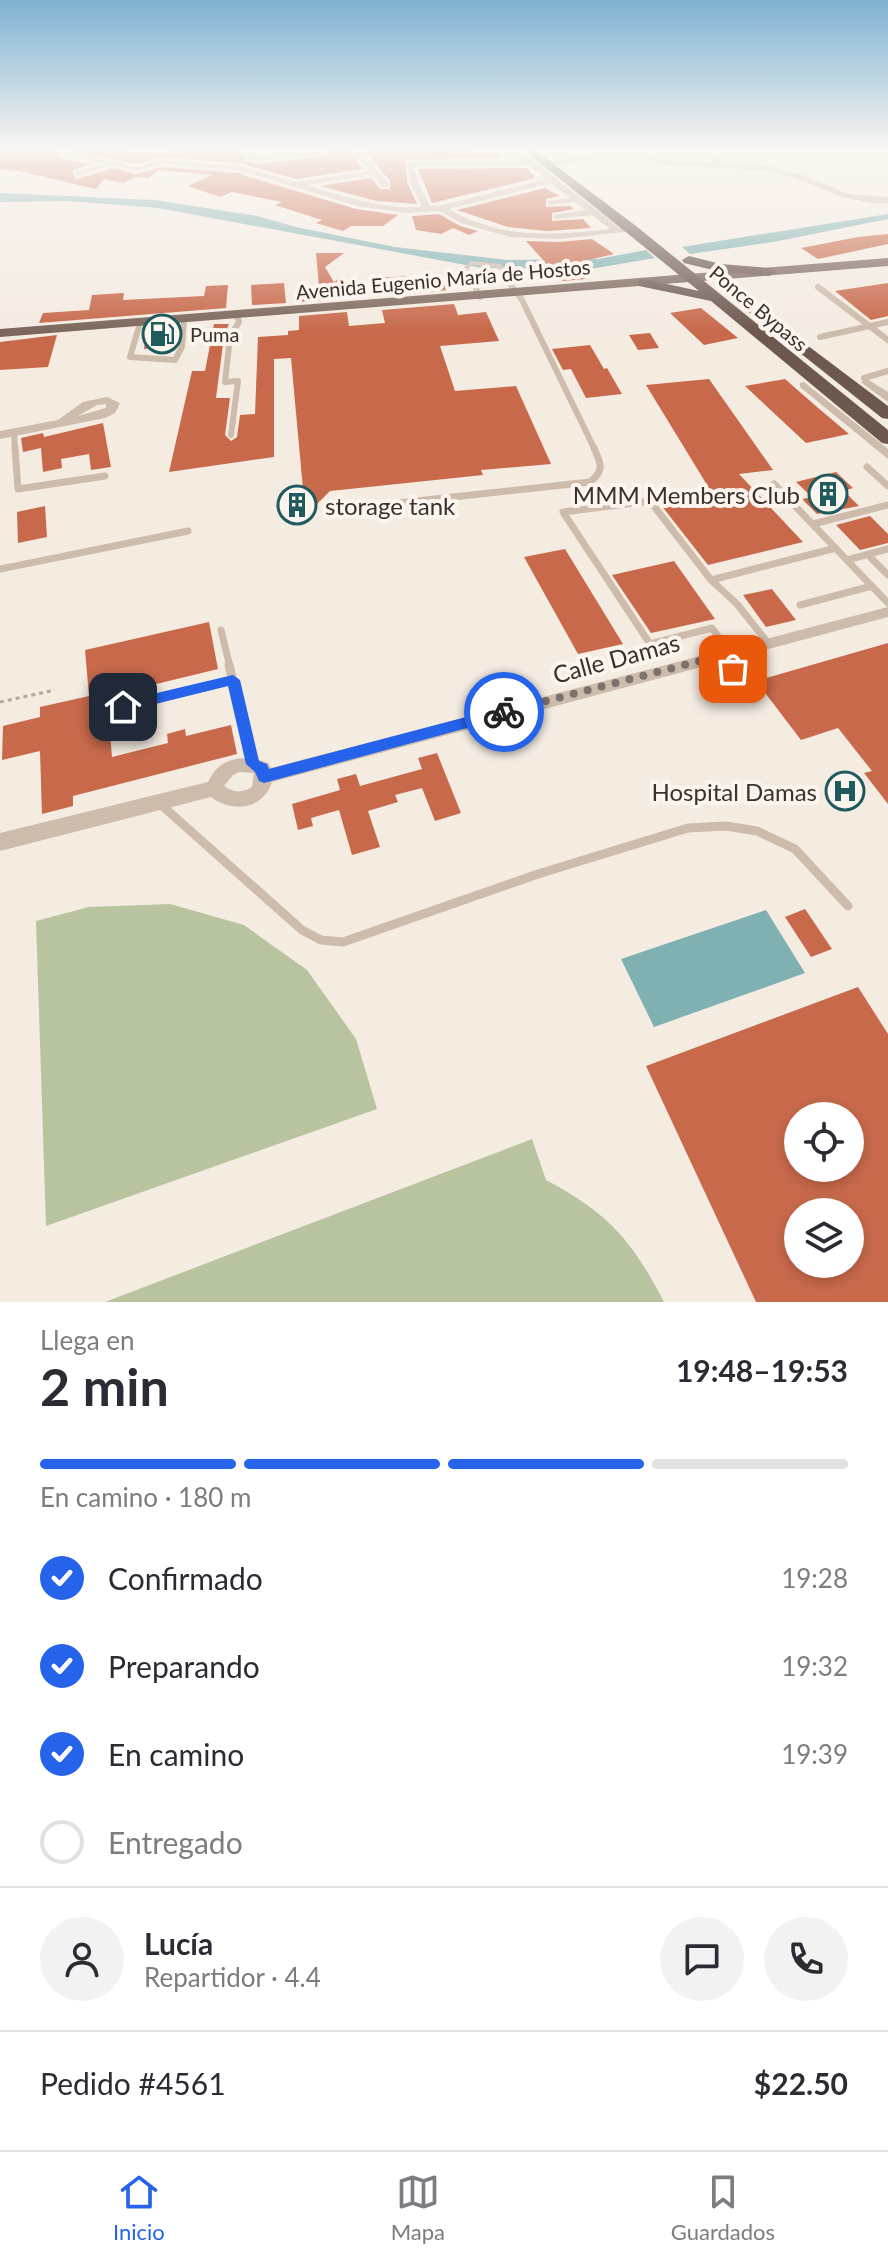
<!DOCTYPE html>
<html lang="es">
<meta charset="utf-8">
<style>
:root{--surface:#fff;--page:#f2f2f3;--text:#2b2b33;--muted:#7c7c81;--line:#e1e1e2;--accent:#2563eb}
body{margin:0;font-family:Lato,sans-serif;background:var(--page);color:var(--text);height:100vh;display:flex;flex-direction:column;font-size:30px;white-space:nowrap}
*{box-sizing:border-box;margin:0}
p{font-size:26px;color:var(--muted)}
.icon{flex:none;width:44px;height:44px;fill:none;stroke:currentColor;stroke-width:2;stroke-linecap:round;stroke-linejoin:round}
.map{position:relative;height:1302px;overflow:hidden}
.sheet{display:flex;flex-direction:column;background:var(--surface);flex:1}
.sheet>*{flex:none}
.tools{position:absolute;left:784px;top:1102px;display:grid;gap:16px}
.tools a{display:grid;place-items:center;width:80px;height:80px;border-radius:50%;background:var(--surface);box-shadow:0 4px 12px #0003;font-size:40px}
.pin{position:absolute;display:grid;place-items:center;width:68px;height:68px;color:#fff;margin:-34px;border-radius:16px;box-shadow:0 4px 12px #0006}
.courier{position:absolute;display:grid;place-items:center;width:80px;height:80px;margin:-40px;border:6px solid #2563eb;border-radius:50%;background:#fff;color:#222;box-shadow:0 2px 10px #0007}
.overview em{font-style:normal;font-weight:700}
.overview div{display:flex;flex-direction:column-reverse}
.overview{display:flex;align-items:center;justify-content:space-between;height:136px;padding:0 40px}
h1{font-size:52px;font-weight:700;line-height:60px}
.bar{display:grid;grid-template-columns:repeat(4,1fr);gap:12px 8px;align-content:center;height:96px;padding:0 40px}
.bar i{height:10px;border-radius:6px;background:var(--line)}
.bar .active{background:var(--accent)}
.bar p{grid-column:span 4}
.line{display:flex;align-items:center;gap:20px;padding:0 40px;border-top:2px solid var(--line)}
.line div{flex:1}
.round{display:grid;place-items:center;flex:none;width:84px;height:84px;border-radius:42px;background:var(--page)}
ol{padding:0 40px;list-style:none}
li{display:flex;align-items:center;gap:24px;height:88px}
li p{margin-inline-start:auto}
li .icon{padding:8px;border-radius:50%;background:var(--accent);color:#fff;stroke-width:4}
li:last-child{color:var(--muted)}
li i{width:44px;height:44px;border:4px solid var(--line);border-radius:50%}
.dock{display:flex;justify-content:space-around;align-items:center;height:112px;border-top:2px solid var(--line);background:var(--surface);font-size:22px;color:var(--muted)}
.dock a{display:grid;justify-items:center;gap:4px}
.dock .active{color:var(--accent)}
.map>svg:first-child{display:block}
</style>
<div class="map">
<svg width="888" height="1302" viewBox="0 0 888 1302">
<rect width="100%" height="100%" fill="#f4ebe1"/>
<!-- green -->
<path fill="#b8c4a0" d="M170,904L244,925L307,970L356,1039L377,1109L46,1226L36,921L89,907Z
M532,1139L546,1180C608,1213 632,1240 664,1302H105Z"/>
<!-- water -->
<path fill="#7fb0b2" d="M0,193L154,200L257,216L296,227L395,247L508,260L598,259L646,250L655,258L590,269L482,268L158,208L67,201L0,202Z
M888,214V219L773,242L690,254L682,247Z
M766,910L805,973L654,1027L621,959Z"/>
<!-- building -->
<path fill="#c8694b" fill-rule="evenodd" d="M0,150H115L163,153L162,150H239L246,161L258,164L325,156L328,152L325,150H349L363,169L296,179L239,163L163,157L136,164L65,150L57,154L59,158L91,164L71,171L76,179L115,168L135,174L163,167L237,173L356,209L398,215L383,226H351L343,231L316,223L322,220L275,205L282,202L232,192L220,197L188,186L212,175L158,170L149,178L136,177L124,183L104,179L96,189L19,171L0,169Z
M364,150H465L500,155L501,158L405,160L407,182L417,204L377,201L320,186L371,178L380,189H390V181Z
M526,168L536,178L432,203L418,169Z
M545,188L560,196L546,199V207L570,206L574,209L552,213V221L583,219L591,228L547,231L508,227L457,210Z
M439,214L460,226L478,231L469,235L453,228L441,234L416,230L412,216Z
M888,234V244L818,259L801,248L858,237Z
M592,239L614,254L576,263L586,279L562,281L526,241L559,242Z
M316,253H344L325,267L334,282L342,277L346,298L300,302V298L320,297Z
M411,276L413,282L445,280L449,290L379,296L375,278Z
M284,283L286,303L252,305L251,285Z
M888,283V316L871,320L835,291Z
M228,285L226,308L39,323L43,313L89,310L92,295L124,293L123,300L204,296L206,286Z
M454,304L458,315L486,312L499,341L440,346L455,391L516,386L551,464L481,470L483,475L330,491L305,516L276,506L288,494L304,500L291,358L274,359V457L169,472L192,371H205L214,324H229L224,336L216,398H230L225,435L231,441L237,437L240,415L255,414L258,337L288,335V331L299,330V316L347,312L349,326L385,323L382,310Z
M701,308L738,338L704,345L670,313Z
M176,326L175,340H170V346L144,349L147,328Z
M650,333L659,348L638,350L629,335Z
M57,335L48,367L0,370V342Z
M590,345L604,369L607,368L622,394L586,398L571,369L563,370L552,349Z
M709,379L773,470L739,474L803,542L708,565L661,505L712,493L646,385Z
M785,379L817,407L849,434L806,443L745,386Z
M103,423L111,467L91,470L89,454L61,459L62,468L43,472L41,448L23,452L21,438L43,433L44,437Z
M836,472L853,488L844,491L859,506L817,514L802,499L812,497L796,482Z
M45,506L47,537L18,543L17,512Z
M870,516L888,534V543L860,550L836,525Z
M565,549L623,644L578,654L524,557Z
M674,561L715,619L651,633L612,575Z
M772,589L796,620L766,627L743,595Z
M209,622L218,669L107,696L112,757L168,743L167,734L185,729L186,736L231,725L237,754L73,796V806L42,814L40,751L2,760L3,726L40,717V707L89,696L85,650Z
M888,643V804L864,773L872,771L838,728L801,740L756,681Z
M437,753L461,813L435,821L422,788L395,795L398,802L368,811L380,847L352,855L339,810L311,818L313,826L298,830L292,804L340,790L337,779L356,774L360,786L422,769L418,758Z
M805,909L832,949L811,957L785,917Z
M858,987L888,1034V1302H756L646,1066ZM798,1116H850V1168H798ZM798,1212H850V1264H798Z"/>
<g fill="none" stroke-linecap="round" stroke-linejoin="round">
<!-- path -->
<path stroke="#b9a596" stroke-width="3" stroke-dasharray="4 4" stroke-linecap="butt" d="M0,702L55,690"/>
<!-- service-far3 -->
<path stroke="#cdbbac" stroke-width="4" d="M700,150L720,163
M469,274L466,268L472,263L500,266L505,275
M473,282L469,274L505,275L509,282"/>
<!-- service-far2 -->
<path stroke="#cdbbac" stroke-width="6" d="M472,280L480,297
M507,280L522,300L595,450
M818,287L888,340
M140,323L130,357L175,360L182,347L184,319
M820,337L888,322
M867,382L864,378L888,371
M14,432L15,450
M231,435L238,381L225,382L230,337L239,322L237,316"/>
<!-- service-far1 -->
<path stroke="#cdbbac" stroke-width="7" d="M15,448L18,489L105,476
M867,467L888,486
M774,484L888,603
M650,501L684,493
M334,510L590,482C605,470 601,464 594,448
M813,524L888,505
M868,555L888,575
M847,560L888,549
M0,569L188,531
M711,580L650,501L563,512L650,644L712,628L730,653
M800,605L872,586
M221,630L230,667
M768,643L737,604L711,580L836,548
M723,655L732,667"/>
<!-- service -->
<path stroke="#cdbbac" stroke-width="9" d="M229,665L253,764
M730,665L744,683
M123,707L233,680
M159,803L302,930L321,940L343,942L538,874L688,828L726,826L757,831L795,849L848,906"/>
<!-- minor -->
<path fill="#cdbbac" fill-rule="evenodd" d="M242,150H250L258,157L321,151L325,153L258,161L248,159Z
M352,150H360L388,183V187H382L372,175L306,185C343,196 381,209 420,207L421,205L410,182L407,162L523,161L510,150H518L536,163L632,150L661,160L764,165L800,174L848,194L888,197V203H872L842,197L794,178L764,170L661,165L628,153L541,167L620,228L632,226L636,229L635,231L559,239L510,237L461,223L440,211L405,213L357,206L238,170L163,164L136,171L115,165L77,176L74,172L104,164L60,155L64,153L136,167L163,160L239,166L296,182L369,171ZM529,165L546,179L442,205L430,206L418,182L414,166ZM551,183L570,198L548,201V205L575,202L586,210L554,215V219L592,215L610,229C553,236 500,239 449,209Z
M867,379L888,392V402L863,384L861,382Z
M804,382L888,449V459L800,387V383Z
M107,397L120,403L115,413L105,418L0,439V431L58,420L83,402ZM106,404V408L78,416L97,405Z
M888,607V617L272,782C263,810 232,813 211,797L0,851V833L208,782C220,756 244,754 268,763L271,768ZM239,772L254,773L252,787C243,793 233,793 224,786L233,775Z"/>
<!-- primary -->
<path fill="#7d675c" fill-rule="evenodd" d="M888,258V266L0,337V329Z"/>
<!-- trunk -->
<path fill="#6c584f" fill-rule="evenodd" d="M524,150H535L636,226L888,430V444L882,443L711,301L639,286V280L644,279L699,291Z
M689,256L721,264L769,268L776,272L769,276L721,272L684,263L682,260Z
M751,303L888,406V419L882,418L746,310L744,307Z"/>
</g>
<!-- sky -->
<linearGradient id="sky" x2="0" y2="1"><stop stop-color="#7eb2d2"/><stop offset="0.45" stop-color="#faf6f2"/><stop offset="1" stop-color="#faf6f2" stop-opacity="0"/></linearGradient>
<rect width="888" height="332" fill="url(#sky)"/>
<!-- route -->
<path fill="#2563eb" d="M233,675L240,680L259,761L267,764L269,769L504,707L511,712L504,718L264,783L259,781L255,772L246,764L228,686L123,712L116,707L123,701Z"/>
<g fill="none" stroke-linecap="round" stroke-linejoin="round">
<!-- done -->
<path stroke="#7c716b" stroke-width="8" stroke-dasharray="0 14.4" d="M504,712L723,655L733,669"/>
</g>
<!-- icons -->
<defs>
<g id="fuel-ring" transform="scale(2)"><circle r="9.5" fill="#fbf5ee" stroke="#1f5a5e" stroke-width="1.5"/><path d="M-5.5-6h7V0h2V4h1.3V-2.5L3-4.5l.8-.8L6-3V5H2.5V1h-1V6h-7ZM-4.2-4.7v3.2H.2V-4.7Z" fill="#1f5a5e"/></g>
<g id="building-ring" transform="scale(2)"><circle r="9.5" fill="#fbf5ee" stroke="#1f5a5e" stroke-width="1.5"/><path d="M-4-6H4V6H1V3H-1V6H-4ZM-2.5-4.3h1.7v1.8h-1.7ZM.8-4.3h1.7v1.8H.8ZM-2.5-1h1.7V.8h-1.7ZM.8-1h1.7V.8H.8Z" fill="#1f5a5e"/></g>
<g id="hospital-ring" transform="scale(2)"><circle r="9.5" fill="#fbf5ee" stroke="#1f5a5e" stroke-width="1.5"/><path d="M-5-5h3v3.5h4V-5h3V5h-3V1.5h-4V5h-3Z" fill="#1f5a5e"/></g>
</defs>
<g fill-rule="evenodd">
<use href="#fuel-ring" x="162" y="334"/>
<use href="#building-ring" x="828" y="494"/>
<use href="#building-ring" x="297" y="505"/>
<use href="#hospital-ring" x="845" y="791"/>
</g>
<g text-anchor="middle" dominant-baseline="central" stroke-width="8" stroke-linejoin="round" paint-order="stroke">
<!-- far-street labels -->
<g font-size="20" fill="#3b302b" stroke="#fbf5ee">
<text transform="translate(443 279) rotate(-5)">Avenida Eugenio María de Hostos</text>
<text transform="translate(759 308) rotate(40)">Ponce Bypass</text>
</g>
<!-- far-poi labels -->
<g font-size="20" fill="#3b302b" stroke="#fbf5ee" text-anchor="start">
<text x="190" y="334">Puma</text>
</g>
<!-- poi labels -->
<g font-size="24" fill="#3b302b" stroke="#fbf5ee" text-anchor="end">
<text x="800" y="494">MMM Members Club</text>
<text x="325" y="505" text-anchor="start">storage tank</text>
<text x="817" y="791">Hospital Damas</text>
</g>
<!-- street labels -->
<g font-size="24" fill="#3b302b" stroke="#fbf5ee">
<text transform="translate(616 658) rotate(-15)">Calle Damas</text>
</g>
</g>
</svg>
<div class="tools">
<a><svg class="icon" aria-label="locate" viewBox="0 0 24 24"><circle cx="12" cy="12" r="6"/><path d="M12 2v4M12 18v4M2 12h4M18 12h4"/></svg></a>
<a><svg class="icon" aria-label="layers" viewBox="0 0 24 24"><path d="M12 4l9 5-9 5-9-5zM3 14l9 5 9-5"/></svg></a>
</div>
<div class="pin" style="left:733px;top:669px;background:#ea580c"><svg class="icon" aria-label="bag" viewBox="0 0 24 24"><path d="M5 8h14l-1 12H6zM9 8a3 3 0 0 1 6 0"/></svg></div>
<div class="pin" style="left:123px;top:707px;background:#1f2937"><svg class="icon" aria-label="home" viewBox="0 0 24 24"><path d="M3 11l9-7 9 7M6 9v11h12V9"/></svg></div>
<div class="courier" style="left:504px;top:712px"><svg class="icon" aria-label="bike" viewBox="0 0 24 24"><circle cx="6" cy="16" r="4"/><circle cx="18" cy="16" r="4"/><path d="M6 16l4-8h5l3 8M10 8l3 8H6M13 5h3"/></svg></div>
</div>
<section class="sheet">
<div class="overview"><div><h1>2 min</h1><p>Llega en</p></div><em>19:48–19:53</em></div>
<div class="bar"><i class="active"></i><i class="active"></i><i class="active"></i><i></i><p>En camino · 180 m</p></div>
<ol>
<li><svg class="icon" aria-label="check" viewBox="0 0 24 24"><path d="M5 12l5 5 9-10"/></svg>Confirmado<p>19:28</p></li>
<li><svg class="icon" aria-label="check" viewBox="0 0 24 24"><path d="M5 12l5 5 9-10"/></svg>Preparando<p>19:32</p></li>
<li><svg class="icon" aria-label="check" viewBox="0 0 24 24"><path d="M5 12l5 5 9-10"/></svg>En camino<p>19:39</p></li>
<li><i></i>Entregado</li>
</ol>
<div class="line" style="height:144px"><a class="round"><svg class="icon" aria-label="person" viewBox="0 0 24 24"><circle cx="12" cy="8" r="4"/><path d="M4 21q1-7 8-7t8 7"/></svg></a><div><b>Lucía</b><p>Repartidor · 4.4</p></div><a class="round"><svg class="icon" aria-label="chat" viewBox="0 0 24 24"><path d="M4 5h16v11H9l-5 4z"/></svg></a><a class="round"><svg class="icon" aria-label="phone" viewBox="0 0 24 24"><path d="M5 4h4l2 5-3 2q2 4 5 5l2-3 5 2v4C11 20 4 13 5 4z"/></svg></a></div>
<div class="line" style="height:104px"><div>Pedido #4561</div><b>$22.50</b></div>
</section>
<nav class="dock">
<a class="active"><svg class="icon" aria-label="home" viewBox="0 0 24 24"><path d="M3 11l9-7 9 7M6 9v11h12V9"/></svg>Inicio</a>
<a><svg class="icon" aria-label="map" viewBox="0 0 24 24"><path d="M3 6l6-2 6 2 6-2v14l-6 2-6-2-6 2zM9 4v14M15 6v14"/></svg>Mapa</a>
<a><svg class="icon" aria-label="saved" viewBox="0 0 24 24"><path d="M7 4h10v16l-5-4-5 4z"/></svg>Guardados</a>
</nav>
